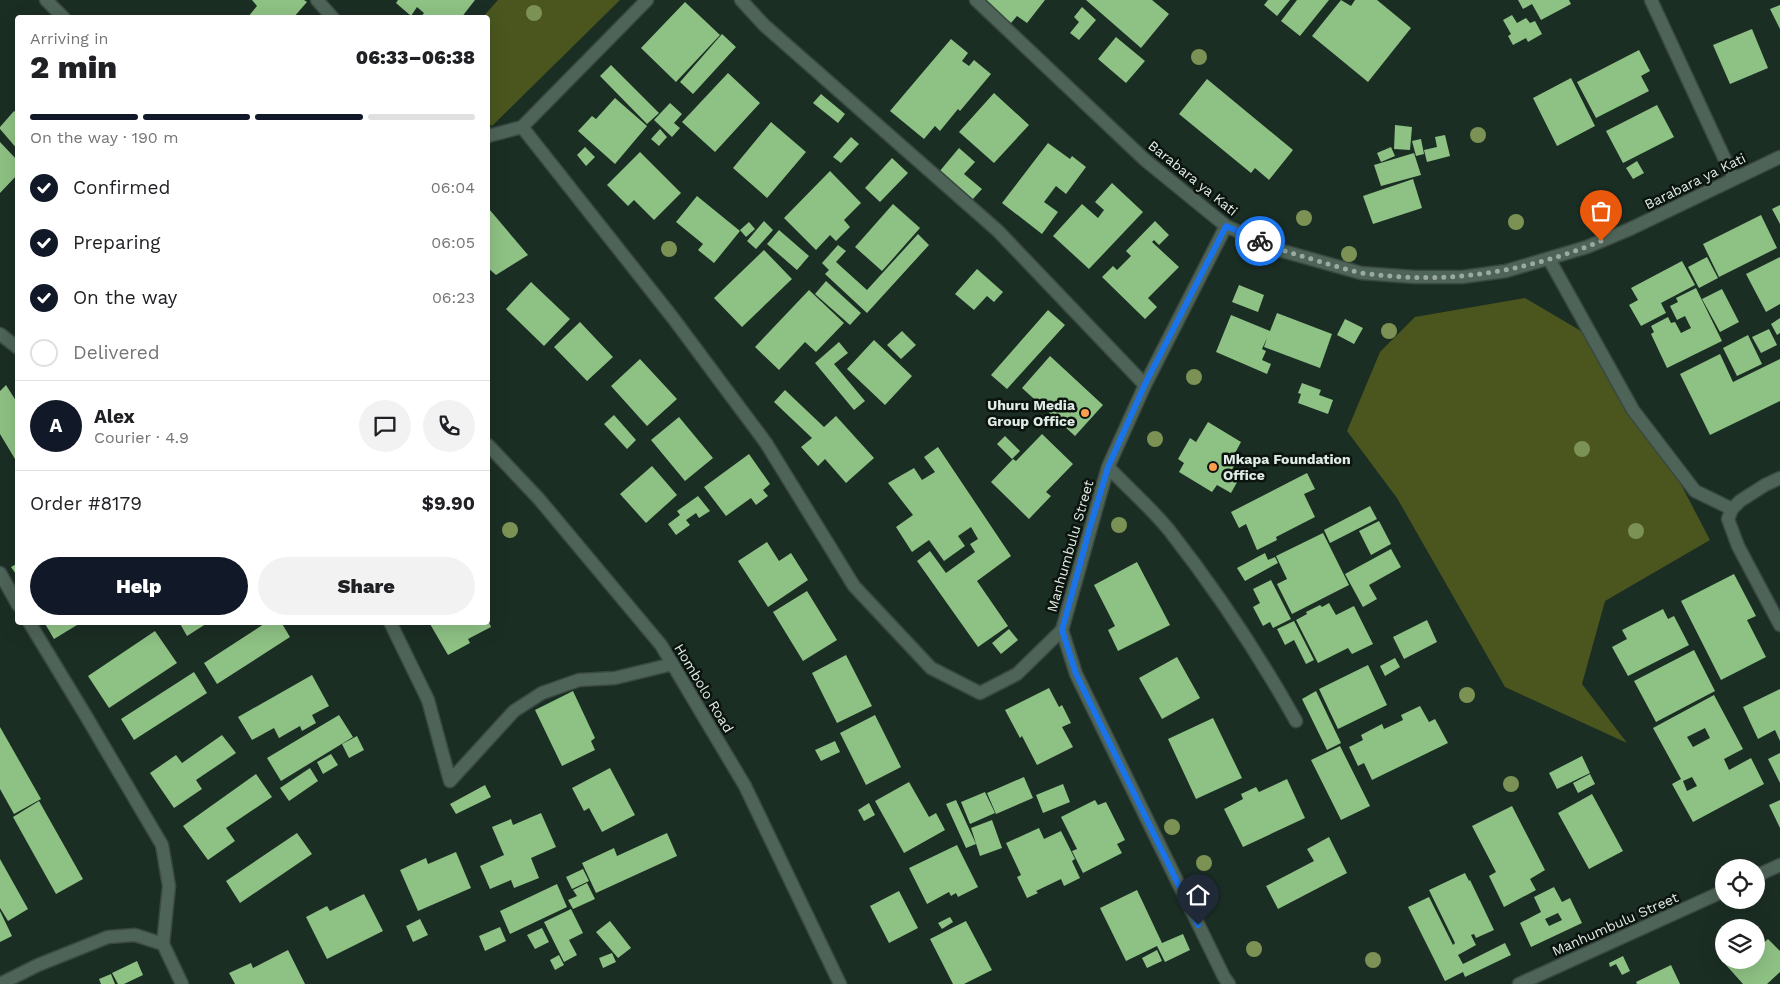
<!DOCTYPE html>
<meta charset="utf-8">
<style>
:root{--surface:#fff;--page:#f2f2f2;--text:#202124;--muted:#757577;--line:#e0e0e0;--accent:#111827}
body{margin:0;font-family:"Work Sans",sans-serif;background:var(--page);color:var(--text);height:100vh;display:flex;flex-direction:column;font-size:19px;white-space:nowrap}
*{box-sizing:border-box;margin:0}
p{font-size:16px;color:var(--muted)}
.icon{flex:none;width:28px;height:28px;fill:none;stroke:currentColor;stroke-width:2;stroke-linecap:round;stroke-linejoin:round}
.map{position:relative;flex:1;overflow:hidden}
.panel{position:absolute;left:15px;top:15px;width:475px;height:610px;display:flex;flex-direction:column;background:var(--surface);border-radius:5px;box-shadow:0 5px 20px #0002}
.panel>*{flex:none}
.tools{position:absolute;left:1715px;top:859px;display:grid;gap:10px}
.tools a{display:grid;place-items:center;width:50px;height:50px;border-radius:50%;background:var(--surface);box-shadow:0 5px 20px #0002;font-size:25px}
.pin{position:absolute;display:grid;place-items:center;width:42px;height:42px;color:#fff;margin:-51px -21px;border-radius:50% 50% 50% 0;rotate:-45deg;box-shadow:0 0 5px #0007}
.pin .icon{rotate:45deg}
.courier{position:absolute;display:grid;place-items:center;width:50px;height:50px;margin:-25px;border:4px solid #1a73e8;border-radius:50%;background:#fff;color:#222;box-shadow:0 1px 6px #0007}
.head em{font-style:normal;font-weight:800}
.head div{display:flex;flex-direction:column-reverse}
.head{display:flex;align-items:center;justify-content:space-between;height:85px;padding:0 15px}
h1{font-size:32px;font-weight:800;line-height:38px}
.bar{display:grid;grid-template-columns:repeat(4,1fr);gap:8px 5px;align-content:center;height:60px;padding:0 15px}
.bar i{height:6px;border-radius:4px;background:var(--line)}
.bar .selected{background:var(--accent)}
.bar p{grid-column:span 4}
.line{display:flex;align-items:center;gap:12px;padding:0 15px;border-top:1px solid var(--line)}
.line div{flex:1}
.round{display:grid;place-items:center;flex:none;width:52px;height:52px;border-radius:26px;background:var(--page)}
ol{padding:0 15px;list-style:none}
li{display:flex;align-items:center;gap:15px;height:55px}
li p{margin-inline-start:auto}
li .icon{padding:5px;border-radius:50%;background:var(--accent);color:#fff;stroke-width:4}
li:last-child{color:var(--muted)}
li i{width:28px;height:28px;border:2px solid var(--line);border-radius:50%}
.button{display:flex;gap:10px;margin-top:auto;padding:10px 15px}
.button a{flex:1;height:58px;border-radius:30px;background:var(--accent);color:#fff;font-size:20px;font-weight:800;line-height:58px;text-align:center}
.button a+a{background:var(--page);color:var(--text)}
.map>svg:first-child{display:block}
</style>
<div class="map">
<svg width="1780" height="984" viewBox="0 0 1780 984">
<rect width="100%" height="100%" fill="#1b2e24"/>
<!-- green -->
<path fill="#4a561e" d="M498,0H620L492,126L488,123V18L483,17Z
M1525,298L1581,331L1665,454L1710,540L1605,601L1582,684L1627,743L1505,687L1397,498L1347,431L1380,352L1415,317Z"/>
<!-- building -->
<path fill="#8ec184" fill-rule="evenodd" d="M252,0H304L307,2L293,18H247L257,6Z
M398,0H475L461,18H420L424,13L417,7L411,16L396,3Z
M983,0H1045L1027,23L1017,16L1011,23Z
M1086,0H1152L1169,14L1141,48Z
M1268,0H1290L1277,16L1264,5Z
M1297,0H1329L1300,36L1281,21Z
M1341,0L1351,6L1355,0H1377L1411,28L1368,82L1312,36Z
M1518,0H1569L1571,4L1541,20L1532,4L1523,9Z
M685,2L720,35L676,82L641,48Z
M1780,5V29L1770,9Z
M1082,7L1096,20L1079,40L1070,33L1079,22L1074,17Z
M1512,15L1517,23L1526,18L1530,23L1535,21L1542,34L1528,42L1526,38L1513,45L1508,36L1511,34L1503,20Z
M1752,29L1768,68L1730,84L1713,45Z
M722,34L736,47L693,94L680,82Z
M1116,37L1145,61L1126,83L1098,59Z
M951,39L968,53L962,61L969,66L974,60L991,74L960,111L958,109L940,131L935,126L924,139L890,111Z
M1639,50L1650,71L1641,76L1649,91L1596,118L1577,82Z
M611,65L659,113L647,124L600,76Z
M728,73L760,103L715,152L682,122Z
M1571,78L1595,126L1557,146L1533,98Z
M1207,79L1293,150L1269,180L1255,168L1251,173L1179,114Z
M994,93L1029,125L994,163L959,132Z
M821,94L845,114L838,123L813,103Z
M615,98L647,126L615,164L578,131L592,116L596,119Z
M670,103L682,114L674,123L680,128L672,137L654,120Z
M1657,105L1674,137L1623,163L1606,131Z
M14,111L18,114V150L0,129V127Z
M771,122L806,152L767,198L733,168Z
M1395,125L1412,127L1410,150L1394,149Z
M660,129L667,137L659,146L651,139Z
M1445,135L1450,156L1427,162L1424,150L1437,147L1435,137Z
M851,137L859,144L841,163L833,157Z
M1421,139L1424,154L1416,156L1412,141Z
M0,142L18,161V174L0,193Z
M1048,143L1070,159L1072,156L1086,167L1066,194L1056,186L1044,202L1058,212L1042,234L1002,203Z
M585,147L595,157L586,166L577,155Z
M1391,147L1395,156L1381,162L1377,153Z
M959,148L975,162L964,174L982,189L972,200L939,172Z
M640,152L681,193L654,220L634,200L628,206L607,185Z
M1414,153L1421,175L1381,186L1374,165Z
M892,158L908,173L880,202L865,188Z
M1637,161L1644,173L1633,179L1626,168Z
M830,171L861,203L844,220L850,227L836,241L830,235L816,250L784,218Z
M1413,179L1422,208L1373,224L1363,196Z
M1112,183L1143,212L1089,269L1053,236L1082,204L1098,218L1104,210L1095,202Z
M697,196L740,231L714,263L698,250L703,244L676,222Z
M893,204L920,228L882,271L855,247Z
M1780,205V224L1772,209Z
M489,209L528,255L496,275L488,268V211Z
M1761,215L1777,248L1719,277L1703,244Z
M764,221L773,230L756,249L747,241Z
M1155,221L1169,235L1159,245L1154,240L1152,242L1179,267L1148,298L1157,307L1145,319L1102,277L1113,266L1117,270L1131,256L1126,251Z
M749,222L755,229L746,237L740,230Z
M779,230L809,256L797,270L767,244Z
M918,234L929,245L867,313L825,274L829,270L822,263L838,245L846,251L836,262L867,290Z
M764,250L792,279L742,327L714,298Z
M1707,257L1718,278L1699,288L1688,267Z
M1780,257V304L1766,312L1746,274Z
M1682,261L1695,285L1661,303L1666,313L1641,326L1629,305L1638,300L1631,288Z
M977,269L1003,292L994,302L987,296L974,310L955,294Z
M826,281L861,313L850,325L815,294Z
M531,282L570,319L544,346L506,309Z
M1239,285L1264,295L1258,312L1232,302Z
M1696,288L1722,341L1667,368L1651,334L1654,332L1651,326L1668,317L1671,323L1675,322L1681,333L1691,328L1685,316L1677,320L1670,306L1678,302L1676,298Z
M1722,289L1739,322L1720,332L1702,299Z
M809,290L844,323L816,352L805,342L779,370L755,347Z
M1048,310L1065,325L1007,389L991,375Z
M1277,313L1332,334L1320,368L1264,347L1267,338L1262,349L1266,351L1262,360L1271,364L1267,374L1216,352L1231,315L1270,331Z
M1780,318V333L1777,335L1771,324Z
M1345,319L1363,328L1354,344L1337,335Z
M580,322L613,357L587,381L554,347Z
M1769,329L1777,345L1761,353L1752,337Z
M902,331L916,345L901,359L887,345Z
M1748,335L1762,364L1737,376L1723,348Z
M874,340L912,376L885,405L847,369Z
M839,342L848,353L834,364L865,401L854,410L815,363Z
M1720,354L1733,382L1780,359V401L1710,435L1680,374Z
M1050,356L1103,405L1075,436L1022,388Z
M640,359L677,399L647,426L611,386Z
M1302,383L1321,390L1319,395L1333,400L1328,414L1298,403L1301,394L1298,393Z
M6,385L18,404V464L0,434V391Z
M785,390L824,427L836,416L874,458L846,483L825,459L818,466L801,447L812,438L774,402Z
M614,415L636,440L627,449L604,424Z
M679,417L713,458L685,481L651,440Z
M1208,422L1241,442L1234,455L1239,458L1231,471L1240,477L1231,493L1217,485L1212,492L1179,472L1184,463L1178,459L1190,438L1196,442Z
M1042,434L1073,464L1046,492L1051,496L1029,519L991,482L1013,459L1016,461Z
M1005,436L1020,451L1012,459L997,444Z
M938,447L1011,556L977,581L1008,626L978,647L917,561L930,551L946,573L975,552L970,544L978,539L971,527L958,536L965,546L944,561L929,540L912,552L896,527L913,515L888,483L914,468L922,480L935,472L924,457Z
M749,454L770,484L763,490L768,496L756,505L751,498L726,516L704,487Z
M652,466L677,495L646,523L620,494Z
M1307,473L1315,489L1304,494L1315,517L1276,537L1277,540L1257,550L1246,524L1239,528L1231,512Z
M698,496L710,511L699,518L696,513L686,520L690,525L676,535L668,524L680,515L677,511Z
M1370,506L1377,519L1330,543L1324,530Z
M1379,521L1391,544L1371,555L1359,531Z
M1323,533L1349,585L1292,614L1277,584L1287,579L1276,556Z
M767,542L779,561L791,553L808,580L768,607L738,561Z
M1391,549L1401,567L1369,585L1377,599L1363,607L1345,574Z
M1265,553L1268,560L1275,557L1278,563L1245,581L1237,568Z
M1137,562L1170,625L1118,651L1108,630L1115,626L1094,585Z
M18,563V577L11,567Z
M1734,574L1756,616L1747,620L1766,657L1721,680L1681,601Z
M1271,580L1291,619L1273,628L1270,622L1263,626L1253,607L1260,603L1253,589Z
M807,591L837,640L803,661L773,612Z
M1329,603L1336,615L1354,606L1373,644L1352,654L1348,648L1318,663L1296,620L1307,614L1306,612L1320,605L1322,607Z
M1663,609L1668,619L1674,616L1689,645L1628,676L1612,647L1627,639L1622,630Z
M1427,620L1437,642L1404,659L1393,637Z
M1294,621L1314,660L1306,664L1294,640L1285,645L1277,629Z
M44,622H82L54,639Z
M179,622H209L187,636Z
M267,622H281L290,637L217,684L204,663Z
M432,622H489L491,627L468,639L470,643L448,655L430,624Z
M1009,629L1018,640L1001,654L992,643Z
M155,631L177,663L109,708L88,676Z
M1694,650L1715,691L1656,722L1634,681Z
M846,655L872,706L837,723L812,673Z
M1177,657L1200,698L1162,719L1139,678Z
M1395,658L1400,667L1385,676L1380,666Z
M1368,665L1387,705L1338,729L1319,689Z
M194,672L207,693L134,740L121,719Z
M312,675L329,706L312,715L316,723L302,731L300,726L279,738L274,728L252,740L238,717Z
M1049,688L1059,707L1062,705L1071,723L1062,727L1073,747L1037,765L1022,736L1020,738L1005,710Z
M1780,689V741L1775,730L1758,739L1743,707Z
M573,691L595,738L591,741L595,750L562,766L535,710Z
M1316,691L1341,743L1327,750L1302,699Z
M1714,695L1743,749L1724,759L1729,770L1751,758L1764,784L1693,822L1672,784L1681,779L1653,728ZM1705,728L1710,738L1693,747L1687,737ZM1692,777L1697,786L1687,791L1683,781Z
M1420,706L1429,722L1435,719L1448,743L1372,780L1364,763L1358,766L1349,747L1363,740L1361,735L1382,724L1384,729L1403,720L1401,715Z
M339,715L353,737L281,781L267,758Z
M875,715L901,767L866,785L840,733Z
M1213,718L1242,778L1196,799L1168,739Z
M0,727L41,799L14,814L0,789Z
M222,735L236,753L196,780L202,789L174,808L150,773L176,755L182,763Z
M357,736L364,750L349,758L342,744Z
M835,741L840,752L821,761L815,750Z
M1340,746L1370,806L1341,820L1311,760Z
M1780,753V783L1768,759Z
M331,754L338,765L323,774L317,762Z
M1582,756L1590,773L1557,789L1549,773Z
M310,768L318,781L289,801L280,788Z
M610,768L635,815L602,832L589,808L584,811L572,788Z
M256,774L272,797L226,828L235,841L208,860L183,826Z
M1590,774L1595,784L1578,793L1573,783Z
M1024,777L1033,798L996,814L987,793Z
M1287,779L1305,818L1243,847L1224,809L1243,799L1241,794L1256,787L1259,792Z
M909,782L929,817L936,813L945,830L904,853L875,801Z
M1063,784L1070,802L1043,813L1036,795Z
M485,785L491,797L456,814L450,804Z
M985,792L995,813L970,824L961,802Z
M1592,794L1623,851L1589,869L1558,813Z
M956,800L976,844L966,848L946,804Z
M1095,800L1098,805L1106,802L1125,840L1117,844L1122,853L1083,873L1072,851L1077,849L1061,817Z
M1780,800V828L1769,805Z
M39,801L83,879L56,894L13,817Z
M869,803L875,815L864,821L858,810Z
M1512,806L1545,870L1530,879L1536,890L1504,907L1489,876L1496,872L1472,826Z
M541,813L556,847L531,858L539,878L514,888L511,880L490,889L480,866L504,855L492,827L511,819L513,825Z
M992,820L1002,848L980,856L971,828Z
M1039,828L1044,839L1061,831L1075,859L1072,861L1080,878L1064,886L1061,879L1036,891L1038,893L1027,898L1017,877L1021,875L1006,843Z
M297,833L312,854L240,903L226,881Z
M667,833L677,856L596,893L582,863L614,848L617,856Z
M1329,837L1347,873L1278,909L1266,886L1314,861L1307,849Z
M957,845L978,887L958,897L956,893L951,896L949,892L927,904L909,868Z
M456,852L471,888L418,911L400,870L426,858L428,864Z
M0,859L28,909L8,921L0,908Z
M583,869L589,881L572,889L566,877Z
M1465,873L1469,881L1470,880L1494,930L1476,938L1474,934L1471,935L1476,945L1458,955L1463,964L1505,943L1511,955L1465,977L1463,972L1445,981L1408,907L1429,897L1453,945L1455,943L1429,890Z
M587,883L595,899L573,909L568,900L577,896L573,890Z
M557,884L567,907L510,934L500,911Z
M1554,887L1562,902L1570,898L1582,923L1531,947L1520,923L1541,912L1534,897ZM1558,913L1562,920L1549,926L1545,919Z
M1137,890L1162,943L1183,934L1190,950L1165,962L1157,946L1126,961L1100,908Z
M899,891L918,928L889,943L870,906Z
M364,894L383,931L327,959L306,917L327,906L330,911Z
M571,909L583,933L569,940L577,955L564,962L544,922Z
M0,911L12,936L0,942Z
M950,917L953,922L942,929L938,923Z
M420,919L428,935L413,942L406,926Z
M610,921L631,948L618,958L596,932Z
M966,921L992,970L964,984H953L930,939Z
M500,927L506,941L485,951L479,936Z
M542,928L549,942L535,949L527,935Z
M1768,939L1780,951V972L1767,984H1743L1726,965L1731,960H1741L1744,962L1746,960H1756V950Z
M288,950L305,984H235L229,973L251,963L253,968Z
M1157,950L1162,961L1147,968L1142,958Z
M612,953L616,962L603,968L599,958Z
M559,955L564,965L555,970L550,960Z
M1623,956L1630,971L1622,975L1616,964L1610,967L1609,963Z
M137,961L143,975L124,984H118L112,973Z
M1671,965L1680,984H1637L1636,982Z
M111,974L115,984H101L99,979Z"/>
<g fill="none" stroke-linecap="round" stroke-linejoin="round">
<!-- minor casing -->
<g stroke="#394941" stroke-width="15">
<path id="minor" d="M46,0L64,18
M317,0L333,18
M741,0L764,25L998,231L1145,385
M976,0L1145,160L1226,226L1279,250L1361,273L1415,277H1462L1506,271L1587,247L1630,229L1780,157
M1651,0L1734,179
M522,127L673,318L766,443L854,586L931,668L980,693L1017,674L1062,630
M488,136L522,127L647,0
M1226,226L1145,385L1108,467L1062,630L1076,674L1224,977L1229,984
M1549,259L1633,410L1695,491L1732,509
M0,334L18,348
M488,445L539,499L661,645L745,786L840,984
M1108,467C1128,488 1151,508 1169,530C1216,590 1259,655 1296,721
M1780,478L1765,485L1740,501L1732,509L1728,519L1738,546L1780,625
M0,573L18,605
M29,622L86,716L162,845L169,886L163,944
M390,622L428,700L450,781
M450,781L514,711L542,693L579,680L615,678L673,664
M1756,876L1780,865
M0,984L38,965L108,937L135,935L163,944L182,984
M1519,984L1724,891"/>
</g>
<!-- minor -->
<use href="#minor" stroke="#4e6458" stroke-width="12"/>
</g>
<!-- trees -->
<g fill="#7c9255">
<circle cx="534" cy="13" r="8"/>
<circle cx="1199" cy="57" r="8"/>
<circle cx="1478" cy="135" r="8"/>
<circle cx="1304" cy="218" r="8"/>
<circle cx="1516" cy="222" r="8"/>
<circle cx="669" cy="249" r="8"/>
<circle cx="1349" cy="254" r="8"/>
<circle cx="1389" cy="331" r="8"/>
<circle cx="1194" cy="377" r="8"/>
<circle cx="1155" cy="439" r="8"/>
<circle cx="1582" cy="449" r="8"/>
<circle cx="1119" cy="525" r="8"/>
<circle cx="510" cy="530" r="8"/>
<circle cx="1636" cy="531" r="8"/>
<circle cx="1467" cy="695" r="8"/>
<circle cx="1511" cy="784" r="8"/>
<circle cx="1172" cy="827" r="8"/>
<circle cx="1204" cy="863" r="8"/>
<circle cx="1254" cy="949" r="8"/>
<circle cx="1373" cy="960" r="8"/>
</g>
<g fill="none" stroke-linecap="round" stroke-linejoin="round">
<!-- done -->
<path stroke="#9baaa1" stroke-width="5" stroke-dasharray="0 9" d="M1260,241C1279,250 1298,255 1318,261C1332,265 1347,270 1362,273C1446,285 1523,273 1601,241"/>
<!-- route -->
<path stroke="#1a73e8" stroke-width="6" d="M1198,925L1076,674L1062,630L1090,527L1108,467L1145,384L1226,226L1260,241"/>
</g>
<!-- markers -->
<g fill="#fb9e50" stroke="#0c140f" stroke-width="2">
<circle cx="1085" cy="413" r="5"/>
<circle cx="1213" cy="467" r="5"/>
</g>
<g text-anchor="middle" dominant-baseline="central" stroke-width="5" stroke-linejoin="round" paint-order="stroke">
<!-- street labels -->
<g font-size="14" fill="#e0ece5" stroke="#0c140f">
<text transform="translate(1193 178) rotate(39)">Barabara ya Kati</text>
<text transform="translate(1695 181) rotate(-26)">Barabara ya Kati</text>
<text transform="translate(1070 546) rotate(-74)">Manhumbulu Street</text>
<text transform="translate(704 688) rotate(59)">Hombolo Road</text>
<text transform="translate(1615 924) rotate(-24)">Manhumbulu Street</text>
</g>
<!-- poi labels -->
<g font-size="14" font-weight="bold" fill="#e0ece5" stroke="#0c140f" text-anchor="end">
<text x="1075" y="405">Uhuru Media<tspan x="1075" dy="16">Group Office</tspan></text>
<text x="1223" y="459" text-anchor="start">Mkapa Foundation<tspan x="1223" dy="16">Office</tspan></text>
</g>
</g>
</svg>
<div class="tools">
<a><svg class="icon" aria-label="locate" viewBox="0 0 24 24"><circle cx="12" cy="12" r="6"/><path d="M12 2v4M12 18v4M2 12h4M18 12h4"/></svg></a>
<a><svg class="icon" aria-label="layers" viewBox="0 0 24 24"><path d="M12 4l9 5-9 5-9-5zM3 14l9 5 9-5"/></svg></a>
</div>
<div class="pin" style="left:1601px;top:241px;background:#ea580c"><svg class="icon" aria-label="bag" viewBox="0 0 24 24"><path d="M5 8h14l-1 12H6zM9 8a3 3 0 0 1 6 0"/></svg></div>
<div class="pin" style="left:1198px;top:925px;background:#1f2937"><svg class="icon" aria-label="home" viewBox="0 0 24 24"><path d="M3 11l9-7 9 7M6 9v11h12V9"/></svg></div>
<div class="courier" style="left:1260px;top:241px"><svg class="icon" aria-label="bike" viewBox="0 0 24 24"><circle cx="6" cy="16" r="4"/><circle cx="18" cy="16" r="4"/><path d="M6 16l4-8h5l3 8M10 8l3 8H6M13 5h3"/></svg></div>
<section class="panel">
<div class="head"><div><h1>2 min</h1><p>Arriving in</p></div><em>06:33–06:38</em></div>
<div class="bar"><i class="selected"></i><i class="selected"></i><i class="selected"></i><i></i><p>On the way · 190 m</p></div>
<ol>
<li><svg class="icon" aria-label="check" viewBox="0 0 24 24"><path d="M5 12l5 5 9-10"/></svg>Confirmed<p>06:04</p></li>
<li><svg class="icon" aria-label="check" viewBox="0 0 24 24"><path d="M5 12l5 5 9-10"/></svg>Preparing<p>06:05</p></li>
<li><svg class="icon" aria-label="check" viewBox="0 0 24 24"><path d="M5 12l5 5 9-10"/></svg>On the way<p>06:23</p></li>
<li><i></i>Delivered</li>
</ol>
<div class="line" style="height:90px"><b class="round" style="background:var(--accent);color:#fff">A</b><div><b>Alex</b><p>Courier · 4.9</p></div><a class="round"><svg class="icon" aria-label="chat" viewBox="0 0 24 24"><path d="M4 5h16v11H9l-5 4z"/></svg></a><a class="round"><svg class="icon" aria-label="phone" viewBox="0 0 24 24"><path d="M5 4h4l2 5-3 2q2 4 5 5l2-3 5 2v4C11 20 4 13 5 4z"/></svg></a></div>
<div class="line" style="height:65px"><div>Order #8179</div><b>$9.90</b></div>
<div class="button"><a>Help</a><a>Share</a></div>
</section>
</div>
